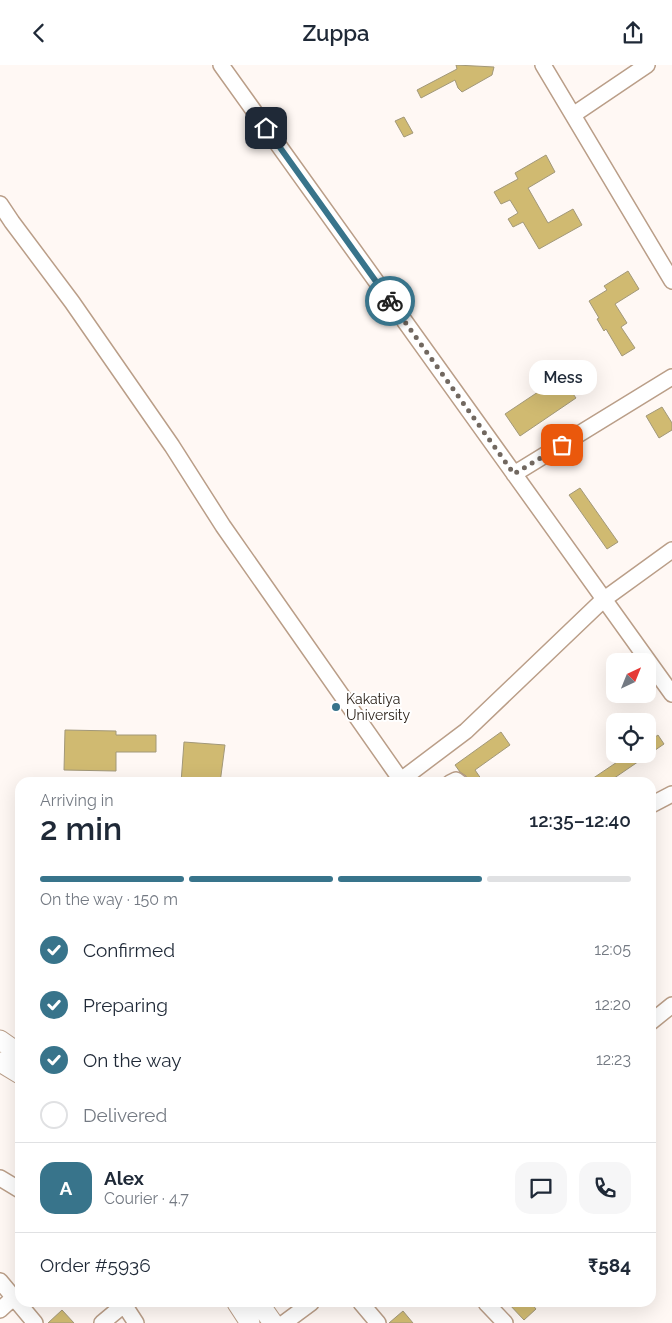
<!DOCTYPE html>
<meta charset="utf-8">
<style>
:root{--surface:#fff;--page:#f6f6f7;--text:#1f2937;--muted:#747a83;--line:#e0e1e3;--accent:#38748b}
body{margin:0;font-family:Raleway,sans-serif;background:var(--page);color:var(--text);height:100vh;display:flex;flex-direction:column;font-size:19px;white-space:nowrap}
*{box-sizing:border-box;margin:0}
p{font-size:16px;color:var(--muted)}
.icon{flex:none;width:28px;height:28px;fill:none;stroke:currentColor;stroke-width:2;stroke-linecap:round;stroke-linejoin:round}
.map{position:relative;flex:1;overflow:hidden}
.sheet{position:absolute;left:15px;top:712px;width:641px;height:530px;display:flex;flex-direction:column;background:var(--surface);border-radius:15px;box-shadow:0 5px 20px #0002}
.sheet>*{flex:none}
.needle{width:32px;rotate:43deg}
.tools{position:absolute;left:606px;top:588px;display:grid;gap:10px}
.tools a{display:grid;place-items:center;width:50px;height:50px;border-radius:10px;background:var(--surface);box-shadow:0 5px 20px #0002;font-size:25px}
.pin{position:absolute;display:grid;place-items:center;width:42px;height:42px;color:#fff;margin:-21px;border-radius:10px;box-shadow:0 2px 8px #0006}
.courier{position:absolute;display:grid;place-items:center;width:50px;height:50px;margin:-25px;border:4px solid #38748b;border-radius:50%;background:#fff;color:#222;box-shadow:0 1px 6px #0007}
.bubble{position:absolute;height:35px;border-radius:15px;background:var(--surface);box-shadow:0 5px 20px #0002;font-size:16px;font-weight:600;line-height:35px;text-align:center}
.summary em{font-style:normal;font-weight:600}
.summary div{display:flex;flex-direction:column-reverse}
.summary{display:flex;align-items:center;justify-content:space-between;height:85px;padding:0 25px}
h1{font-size:32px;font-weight:600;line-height:38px}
.bar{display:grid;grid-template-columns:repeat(4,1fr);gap:8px 5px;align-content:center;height:60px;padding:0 25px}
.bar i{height:6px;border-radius:4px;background:var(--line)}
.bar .current{background:var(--accent)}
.bar p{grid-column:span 4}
.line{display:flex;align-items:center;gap:12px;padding:0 25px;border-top:1px solid var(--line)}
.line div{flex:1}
.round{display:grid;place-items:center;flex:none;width:52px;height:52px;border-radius:15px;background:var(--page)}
ol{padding:0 25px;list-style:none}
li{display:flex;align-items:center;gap:15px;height:55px}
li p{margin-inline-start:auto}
li .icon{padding:5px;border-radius:50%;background:var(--accent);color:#fff;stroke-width:4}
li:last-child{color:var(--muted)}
li i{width:28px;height:28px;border:2px solid var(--line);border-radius:50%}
header{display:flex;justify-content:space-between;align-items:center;height:65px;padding:0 25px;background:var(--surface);font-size:22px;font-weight:600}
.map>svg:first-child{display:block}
</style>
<header><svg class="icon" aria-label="back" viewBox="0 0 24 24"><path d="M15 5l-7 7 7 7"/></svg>Zuppa<svg class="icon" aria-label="share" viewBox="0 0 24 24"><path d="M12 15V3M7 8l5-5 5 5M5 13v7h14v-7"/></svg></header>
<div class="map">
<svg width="672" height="1258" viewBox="0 0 672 1258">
<rect width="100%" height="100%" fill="#fff8f4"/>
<!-- building -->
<path fill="#d0ba71" stroke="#a29879" d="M456,0L494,2L492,10L462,27L458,23L455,15L421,33L417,25L457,4Z
M404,52L413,68L404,72L395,56Z
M546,90L555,107L528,123L548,158L573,144L582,160L539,184L523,157L513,162L508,154L518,148L510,135L501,139L494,127L518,114L515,108Z
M628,206L639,224L615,239L627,258L621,262L635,283L622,291L606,264L604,266L597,254L599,253L589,236L607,225L604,221Z
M553,301L576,333L520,371L505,349L538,327L531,316Z
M662,342L672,358V365L659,373L646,351Z
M580,423L618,477L607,484L569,430Z
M65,665L116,666V670H156V687H116V706L64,705Z
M501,667L510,680L475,705L484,718H469L466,711L460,707L455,700Z
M658,670L664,679L648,690L607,718H586L629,689H648V677Z
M184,677L225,680L220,718H181Z
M508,1238H531L536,1244L524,1255Z
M62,1245L74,1258H48Z
M403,1246L413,1258H389Z"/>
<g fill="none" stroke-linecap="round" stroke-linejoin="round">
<!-- minor casing -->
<g stroke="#ba9e88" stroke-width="18">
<path id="minor" d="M221,0L672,629
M543,0L672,216
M573,50L647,0
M0,139L12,157L72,237L172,381L223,461L403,718
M514,409L672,312
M394,718L401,715L466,666L603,535L672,485
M450,718L456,715L460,718
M651,740L672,729
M651,957L672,940
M0,1113L20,1125
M0,1216L35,1258
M123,1238L136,1258
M361,1238L378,1258
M486,1238L505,1258
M0,1245L13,1233
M102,1258L126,1238
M284,1258L311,1238"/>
</g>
<!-- major casing -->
<g stroke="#ba9e88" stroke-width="21">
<path id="major" d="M0,975L20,989
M0,997L20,1009
M237,1238L250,1258
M259,1238L273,1258"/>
</g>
<!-- minor -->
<use href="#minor" stroke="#fff" stroke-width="15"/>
<!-- major -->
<use href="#major" stroke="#fff" stroke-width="19"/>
</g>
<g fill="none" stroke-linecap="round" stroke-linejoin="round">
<!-- done -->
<path stroke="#716860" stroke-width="5" stroke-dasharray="0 9" d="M390,236L514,409L562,380"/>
<!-- route -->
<path stroke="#38748b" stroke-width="6" d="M266,63L390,236"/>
</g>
<!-- markers -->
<circle fill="#38748b" stroke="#fff" stroke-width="2" cx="336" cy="642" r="5"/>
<g text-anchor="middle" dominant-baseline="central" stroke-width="4" stroke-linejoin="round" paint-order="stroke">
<!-- poi labels -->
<g font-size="14" fill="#241a11" stroke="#fff" text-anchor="start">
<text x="346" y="634">Kakatiya<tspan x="346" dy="16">University</tspan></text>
</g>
</g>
</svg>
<div class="tools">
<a><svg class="needle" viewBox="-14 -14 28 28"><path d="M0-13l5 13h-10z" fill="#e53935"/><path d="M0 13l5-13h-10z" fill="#747a83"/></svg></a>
<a><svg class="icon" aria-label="locate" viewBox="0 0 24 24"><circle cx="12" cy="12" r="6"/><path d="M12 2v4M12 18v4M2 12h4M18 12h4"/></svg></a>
</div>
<div class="pin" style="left:562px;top:380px;background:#ea580c"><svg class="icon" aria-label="bag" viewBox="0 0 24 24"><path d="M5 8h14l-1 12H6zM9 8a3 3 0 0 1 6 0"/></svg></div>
<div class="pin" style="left:266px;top:63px;background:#1f2937"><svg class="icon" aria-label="home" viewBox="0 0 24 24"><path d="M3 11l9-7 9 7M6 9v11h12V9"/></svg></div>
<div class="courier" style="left:390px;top:236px"><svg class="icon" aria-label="bike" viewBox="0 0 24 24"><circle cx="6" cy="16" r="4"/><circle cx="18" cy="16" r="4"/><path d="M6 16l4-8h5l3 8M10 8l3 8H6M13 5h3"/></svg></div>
<div class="bubble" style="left:529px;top:295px;width:68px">Mess</div>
<section class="sheet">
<div class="summary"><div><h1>2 min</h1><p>Arriving in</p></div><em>12:35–12:40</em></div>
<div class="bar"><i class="current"></i><i class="current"></i><i class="current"></i><i></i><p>On the way · 150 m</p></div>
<ol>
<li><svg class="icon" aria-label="check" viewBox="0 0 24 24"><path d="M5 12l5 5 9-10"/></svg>Confirmed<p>12:05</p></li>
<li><svg class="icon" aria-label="check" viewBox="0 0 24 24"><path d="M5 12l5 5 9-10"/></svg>Preparing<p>12:20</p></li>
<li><svg class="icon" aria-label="check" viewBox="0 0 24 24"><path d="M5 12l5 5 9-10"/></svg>On the way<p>12:23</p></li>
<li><i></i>Delivered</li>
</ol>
<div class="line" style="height:90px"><b class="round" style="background:var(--accent);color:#fff">A</b><div><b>Alex</b><p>Courier · 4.7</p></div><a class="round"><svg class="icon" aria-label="chat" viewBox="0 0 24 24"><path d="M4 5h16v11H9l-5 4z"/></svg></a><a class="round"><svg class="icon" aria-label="phone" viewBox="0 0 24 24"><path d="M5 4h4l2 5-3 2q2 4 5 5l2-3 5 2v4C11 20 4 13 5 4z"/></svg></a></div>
<div class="line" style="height:65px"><div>Order #5936</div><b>₹584</b></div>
</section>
</div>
